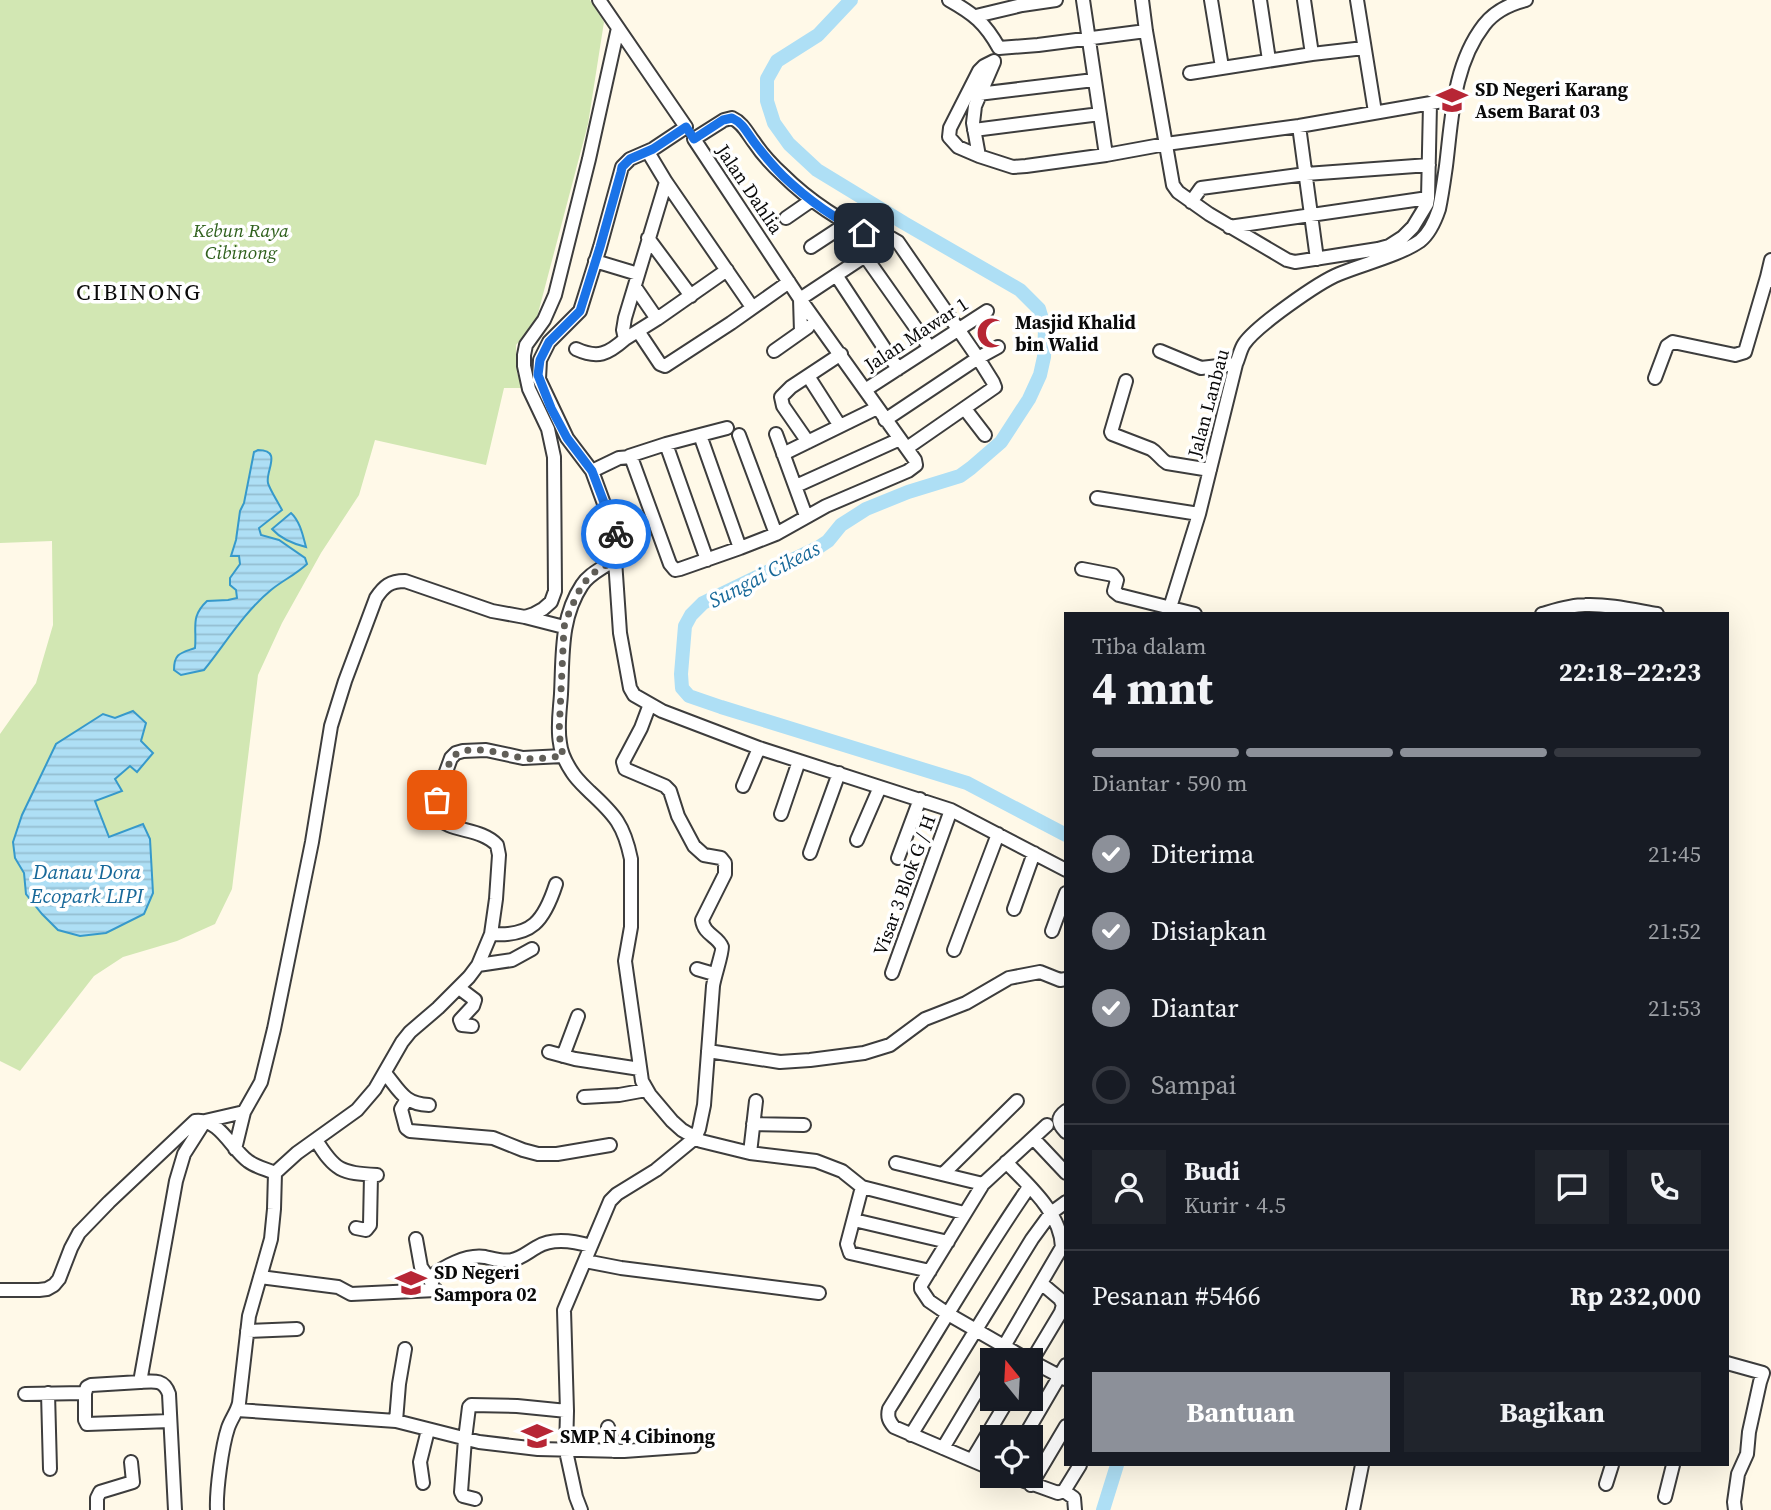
<!DOCTYPE html>
<html lang="id">
<meta charset="utf-8">
<style>
:root{--surface:#171b24;--page:#20242c;--text:#f1f3f6;--muted:#9ea1a6;--line:#363941;--accent:#8c9099}
body{margin:0;font-family:"Source Serif 4",serif;background:var(--page);color:var(--text);height:100vh;display:flex;flex-direction:column;font-size:26px;white-space:nowrap}
*{box-sizing:border-box;margin:0}
p{font-size:23px;color:var(--muted)}
.icon{flex:none;width:38px;height:38px;fill:none;stroke:currentColor;stroke-width:2;stroke-linecap:round;stroke-linejoin:round}
.map{position:relative;flex:1;overflow:hidden}
.side{position:absolute;left:1064px;top:612px;width:665px;height:854px;display:flex;flex-direction:column;background:var(--surface);border-radius:0px;box-shadow:0 7px 28px #0002}
.side>*{flex:none}
.needle{width:46px;rotate:342deg}
.buttons{position:absolute;left:980px;top:1348px;display:grid;gap:14px}
.buttons a{display:grid;place-items:center;width:63px;height:63px;border-radius:0px;background:var(--surface);box-shadow:0 7px 28px #0002;font-size:35px}
.pin{position:absolute;display:grid;place-items:center;width:60px;height:60px;color:#fff;margin:-30px;border-radius:14px;box-shadow:0 4px 10px #0006}
.courier{position:absolute;display:grid;place-items:center;width:70px;height:70px;margin:-35px;border:5px solid #1a73e8;border-radius:50%;background:#fff;color:#222;box-shadow:0 2px 9px #0007}
.head em{font-style:normal;font-weight:700}
.head div{display:flex;flex-direction:column-reverse}
.head{display:flex;align-items:center;justify-content:space-between;height:119px;padding:0 28px}
h1{font-size:46px;font-weight:700;line-height:52px}
.bar{display:grid;grid-template-columns:repeat(4,1fr);gap:10px 7px;align-content:center;height:84px;padding:0 28px}
.bar i{height:9px;border-radius:5px;background:var(--line)}
.bar .on{background:var(--accent)}
.bar p{grid-column:span 4}
.line{display:flex;align-items:center;gap:18px;padding:0 28px;border-top:2px solid var(--line)}
.line div{flex:1}
.round{display:grid;place-items:center;flex:none;width:74px;height:74px;border-radius:0px;background:var(--page)}
ol{padding:0 28px;list-style:none}
li{display:flex;align-items:center;gap:21px;height:77px}
li p{margin-inline-start:auto}
li .icon{padding:7px;border-radius:50%;background:var(--accent);color:#fff;stroke-width:4}
li:last-child{color:var(--muted)}
li i{width:38px;height:38px;border:4px solid var(--line);border-radius:50%}
.action{display:flex;gap:14px;margin-top:auto;padding:14px 28px}
.action a{flex:1;height:80px;border-radius:0px;background:var(--accent);color:#fff;font-size:28px;font-weight:700;line-height:80px;text-align:center}
.action a+a{background:var(--page);color:var(--text)}
.map>svg:first-child{display:block}
</style>
<div class="map">
<svg width="1771" height="1510" viewBox="0 0 1771 1510">
<defs>
<pattern id="water-rules" width="6" height="5" patternUnits="userSpaceOnUse" patternTransform="scale(1.75)"><rect width="6" height="5" fill="#aedff5"/><path d="M0 2.5h6" fill="none" stroke="#94bed1"/></pattern>
</defs>
<rect width="100%" height="100%" fill="#fff9e8"/>
<!-- park -->
<path fill="#d2e7b3" d="M0,0H590L604,22L588,124L536,321L516,345L517,373L523,388H504L486,465L375,440L359,495L321,553L282,623L258,675L232,889L215,924L177,941L123,957L94,976L20,1071L0,1061V734L36,683L53,625L52,541L0,543Z"/>
<!-- water -->
<path fill="url(#water-rules)" stroke="#3699cb" stroke-width="2" d="M258,450C283,450 265,471 268,483C269,488 279,504 282,510L259,528L261,535L279,540L305,558L307,564C294,576 283,580 271,590C245,611 225,644 204,670L181,675L174,670C174,653 181,653 195,648C197,627 190,617 207,601L228,600L237,598L236,590L230,585V578L240,564L239,556H231L236,540L240,511L244,503L254,452Z
M291,513C300,521 303,536 306,547C294,544 280,538 272,529Z
M133,711L146,723L141,741L153,753L137,772L130,766L115,779L122,791L95,801L109,837L143,824L150,839L153,893L144,914L106,933L80,936L58,930L42,914L26,894L24,873L15,858L13,842L22,815L56,744L103,714L115,718Z"/>
<g fill="none" stroke-linecap="round" stroke-linejoin="round">
<!-- river -->
<path stroke="#aedff5" stroke-width="14" d="M851,0L818,35L777,61L767,79V101L774,123L789,144L817,170L904,223L1020,290L1039,309L1045,329L1044,357L1040,375L1029,399L1001,442L971,468L960,476L908,492L866,509L841,525L828,541L819,547L703,603L691,615L685,626L681,674L682,688L689,696L721,707L967,783L1066,835
M1103,1510L1117,1465"/>
<!-- minor casing -->
<g stroke="#3d3d3d" stroke-width="16">
<path id="minor" d="M599,0L686,127L653,149L630,159L622,167L600,247L580,311L549,342L540,360L539,379L567,438L592,471L621,550C615,565 592,569 582,585C560,618 563,656 561,694C560,710 557,727 560,743C561,753 566,763 572,772C577,780 584,786 590,792C615,815 624,825 631,859V927L625,961L642,1081L650,1095L672,1121L682,1130L701,1141L750,1153L816,1161L842,1171L862,1187L964,1213
M949,0C974,14 985,23 999,48
M1083,0L1106,155
M1142,0L1146,31L1173,185L1178,192L1209,214L1287,260L1295,262L1378,249L1389,246L1403,237L1413,227L1427,204L1428,198L1430,104
M1211,0L1222,67
M1260,0L1269,60
M1304,0L1312,54
M1357,0L1375,112
M976,16L1022,5L1056,0
M999,48L1038,45L1146,31
M994,61L984,66L979,71L950,128L949,137L958,147L979,156L1013,167L1026,166L1106,155L1166,144L1299,126L1454,99
M1190,73L1312,54L1364,48
M978,94L1094,80
M1299,126L1317,259
M974,130L1100,114
M648,152L666,182L752,307
M979,156L973,123L975,106L994,62
M666,182L625,318L623,330L625,339L657,319L727,270
M1191,202L1201,188L1306,174L1429,165
M786,218L812,200
M1229,227L1428,198
M648,238L691,296
M811,247L846,224
M865,256L930,348
M595,261L638,274
M836,275L898,369
M1771,281L1767,277L1771,260
M635,287L657,319
M638,331L660,364L665,366L731,323L789,282
M801,332L800,299L865,256L887,240L891,238L898,242L978,358L993,382L995,387L907,448
M576,349C598,359 608,354 625,339
M774,351L808,327
M1160,351L1201,368L1236,364
M808,376L840,426
M1655,378L1667,346L1673,342L1735,355L1745,352L1767,277
M1126,381L1111,432L1112,434L1151,449C1158,453 1160,459 1167,463L1210,470
M865,390L987,311
M965,409L985,435
M885,420L978,358L998,347
M776,434L806,516
M700,435L727,428
M739,435L776,534
M808,442L783,406L781,397L791,387L841,354
M666,444L707,560
M783,454L877,408
M629,456L666,444L700,435L740,548
M592,471L619,458L631,457L670,564L675,570L680,569L740,548L776,534L826,506L908,471L916,465L915,460L800,299L694,139L724,120L732,118C743,123 747,133 754,142C762,154 772,165 783,175C812,204 847,225 883,242
M796,486L900,439
M1097,498L1199,514
M615,560L620,633L630,688L634,695L662,711L759,748L951,810L1066,870
M1082,569L1113,575L1117,580L1114,591L1119,595L1195,614
M1168,614L1199,514L1236,364C1239,358 1240,350 1244,344C1256,326 1319,282 1339,274C1363,264 1400,255 1420,241C1430,233 1435,221 1439,209C1442,195 1444,180 1446,166C1452,118 1453,65 1484,25C1494,12 1510,4 1526,0
M1542,614C1556,610 1571,605 1585,605C1609,604 1634,610 1657,614
M525,617L564,627
M743,786L759,748
M781,814L799,761
M857,840L880,787
M810,853L839,773
M898,858L920,799
M1014,909L1034,853
M1052,931L1066,893
M491,934C532,937 544,921 556,884
M954,950L998,834
M478,965L512,960L532,949
M697,969L714,974
M892,973L951,810
M459,988L475,1000L473,1006L460,1020L462,1025L472,1026
M708,1051L780,1062L810,1060L864,1053L890,1045L925,1019L966,1003L1009,978L1040,972L1060,980L1066,979
M549,1052L575,1059L640,1069
M563,1056L578,1016
M385,1073C400,1091 404,1104 429,1105
M584,1097L619,1095L646,1090
M407,1099L401,1109L406,1128L410,1131L493,1138L523,1150L538,1154H557L610,1145
M1066,1111C1056,1118 1058,1124 1066,1132
M753,1124L804,1125
M1033,1138L1066,1173
M316,1140C335,1171 341,1173 377,1175
M235,1149L244,1112
M750,1153L756,1101
M896,1163L983,1184
M943,1174L1017,1101
M862,1187L847,1244L850,1253L930,1271
M854,1220L948,1242
M356,1228L366,1230L370,1225L371,1175
M416,1239L421,1267L432,1283
M585,1261L621,1268L819,1293
M260,1277L338,1287L351,1294L436,1290
M429,1278C443,1267 466,1254 485,1257C494,1259 503,1262 512,1260C522,1258 528,1252 537,1247C553,1237 574,1241 591,1246
M0,1290H39L47,1289L54,1285L59,1279L71,1248L79,1233L109,1202L195,1121C220,1118 231,1149 248,1161C256,1167 266,1169 275,1173
M247,1331L297,1329
M996,1360L1062,1247C1061,1213 1028,1185 1006,1162
M1028,1360L948,1314L929,1301L921,1289V1285L983,1184L1047,1125
M1031,1361L1065,1379
M1031,1362L1061,1312L1063,1305L1060,1299L1041,1283
M1727,1363L1763,1373L1760,1382L1749,1432L1747,1454L1738,1474L1734,1502L1735,1510
M140,1382C154,1381 164,1379 169,1394L175,1510
M48,1393L50,1469
M85,1393V1420L87,1424L170,1421
M25,1394L85,1393L87,1387L91,1385L140,1382L176,1181L184,1154L205,1121L244,1112L261,1082L274,1029L312,842L331,726L345,681L376,598C384,586 390,581 405,581L492,611L525,617L534,614L543,609L551,602L555,591L554,457L548,429L529,389L524,366V355L526,345L544,320L555,295L589,159L618,28
M237,1410L396,1421L479,1442L538,1449L624,1451L694,1446
M396,1421L399,1384L405,1349
M608,1427L614,1451
M911,1435L1032,1239L1051,1213L1066,1202
M1024,1437L1066,1365
M943,1448L992,1366
M972,1460L1009,1398
M992,1469L894,1427C889,1421 887,1417 889,1409C936,1335 979,1259 1029,1187
M1008,1475L1058,1493L1064,1491
M423,1483L420,1462L428,1430
M1606,1484L1612,1465
M1031,1485L1066,1426
M1064,1491L1080,1465
M1064,1491L1074,1498L1075,1510
M1665,1497L1673,1465
M475,1499L463,1496L461,1492L465,1439L469,1407L471,1405L517,1406L567,1411
M97,1510V1498L100,1492L133,1482L131,1462
M217,1510C216,1491 222,1446 228,1428C231,1419 237,1412 239,1403L249,1316L271,1239L274,1209L275,1173L297,1153L357,1110L375,1089L402,1042L410,1032L438,1008L469,977L478,965L491,934L496,899L499,855L497,845C480,827 450,833 436,816L439,791L451,758L456,753L463,751L486,750L523,758L563,756
M581,1510L576,1497L566,1451L567,1411L564,1310L610,1201L617,1194L656,1170L695,1138L699,1129L704,1105L713,986C714,978 723,951 722,947C718,936 704,935 702,920L725,874V863L721,858L704,855L694,846L678,816L670,791L665,786L625,769L623,762L641,728L650,704
M1353,1510L1362,1465"/>
</g>
<!-- minor -->
<use href="#minor" stroke="#fff" stroke-width="12"/>
</g>
<g fill="none" stroke-linecap="round" stroke-linejoin="round">
<!-- done -->
<path stroke="#605e58" stroke-width="7" stroke-dasharray="0 12.6" d="M437,800L451,758C470,741 502,755 523,758C536,760 550,757 563,756L559,734L564,627L570,610L582,585L593,573L615,560L620,554L621,550L616,534"/>
<!-- route -->
<path stroke="#1a73e8" stroke-width="9" d="M616,534L592,471L567,438L551,408L538,375L540,360L549,342L580,311L600,247L621,172L622,167L630,159L653,149L686,127L694,139L723,120L732,118C743,123 747,133 754,142C763,154 773,166 783,176C807,199 835,219 864,233"/>
</g>
<!-- icons -->
<defs>
<g id="school-bare" transform="scale(2.415)"><path d="M0-5L7-2L0 1L-7-2ZM-4 1L0 2.5L4 1V4Q0 6-4 4Z" fill="#b72635" stroke="#fff" stroke-width="2.5" paint-order="stroke"/></g>
<g id="mosque-bare" transform="scale(2.415)"><path d="M3.5-4.9A6 6 0 1 0 3.5 4.9A5 5 0 1 1 3.5-4.9Z" fill="#b72635" stroke="#fff" stroke-width="2.5" paint-order="stroke"/></g>
</defs>
<g fill-rule="evenodd">
<use href="#school-bare" x="1452" y="100"/>
<use href="#mosque-bare" x="992" y="333"/>
<use href="#school-bare" x="411" y="1283"/>
<use href="#school-bare" x="537" y="1436"/>
</g>
<g text-anchor="middle" dominant-baseline="central" stroke-width="7" stroke-linejoin="round" paint-order="stroke">
<!-- poi labels -->
<g font-size="19" font-weight="bold" fill="#0a0a0a" stroke="#fff" text-anchor="start">
<text x="1475" y="89">SD Negeri Karang<tspan x="1475" dy="22">Asem Barat 03</tspan></text>
<text x="1015" y="322">Masjid Khalid<tspan x="1015" dy="22">bin Walid</tspan></text>
<text x="434" y="1272">SD Negeri<tspan x="434" dy="22">Sampora 02</tspan></text>
<text x="560" y="1436">SMP N 4 Cibinong</text>
</g>
<!-- street labels -->
<g font-size="19" fill="#0a0a0a" stroke="#fff">
<text transform="translate(750 189) rotate(56)">Jalan Dahlia</text>
<text transform="translate(916 334) rotate(-33)">Jalan Mawar 1</text>
<text transform="translate(1208 403) rotate(-75)">Jalan Lanbau</text>
<text transform="translate(904 885) rotate(-70)">Visar 3 Blok G / H</text>
</g>
<!-- park labels -->
<g font-size="19" font-style="italic" fill="#2f601d" stroke="#fff">
<text x="241" y="230">Kebun Raya<tspan x="241" dy="22">Cibinong</tspan></text>
</g>
<!-- water labels -->
<g font-size="21" font-style="italic" fill="#176899" stroke="#fff">
<text transform="translate(764 574) rotate(-27)">Sungai Cikeas</text>
<text x="87" y="871">Danau Dora<tspan x="87" dy="24">Ecopark LIPI</tspan></text>
</g>
<!-- quarter labels -->
<g font-size="23" letter-spacing="2" fill="#0a0a0a" stroke="#fff">
<text x="139" y="292">CIBINONG</text>
</g>
</g>
</svg>
<div class="buttons">
<a><svg class="needle" viewBox="-14 -14 28 28"><path d="M0-13l5 13h-10z" fill="#e53935"/><path d="M0 13l5-13h-10z" fill="#9ea1a6"/></svg></a>
<a><svg class="icon" aria-label="locate" viewBox="0 0 24 24"><circle cx="12" cy="12" r="6"/><path d="M12 2v4M12 18v4M2 12h4M18 12h4"/></svg></a>
</div>
<div class="pin" style="left:437px;top:800px;background:#ea580c"><svg class="icon" aria-label="bag" viewBox="0 0 24 24"><path d="M5 8h14l-1 12H6zM9 8a3 3 0 0 1 6 0"/></svg></div>
<div class="pin" style="left:864px;top:233px;background:#1f2937"><svg class="icon" aria-label="home" viewBox="0 0 24 24"><path d="M3 11l9-7 9 7M6 9v11h12V9"/></svg></div>
<div class="courier" style="left:616px;top:534px"><svg class="icon" aria-label="bike" viewBox="0 0 24 24"><circle cx="6" cy="16" r="4"/><circle cx="18" cy="16" r="4"/><path d="M6 16l4-8h5l3 8M10 8l3 8H6M13 5h3"/></svg></div>
<section class="side">
<div class="head"><div><h1>4 mnt</h1><p>Tiba dalam</p></div><em>22:18–22:23</em></div>
<div class="bar"><i class="on"></i><i class="on"></i><i class="on"></i><i></i><p>Diantar · 590 m</p></div>
<ol>
<li><svg class="icon" aria-label="check" viewBox="0 0 24 24"><path d="M5 12l5 5 9-10"/></svg>Diterima<p>21:45</p></li>
<li><svg class="icon" aria-label="check" viewBox="0 0 24 24"><path d="M5 12l5 5 9-10"/></svg>Disiapkan<p>21:52</p></li>
<li><svg class="icon" aria-label="check" viewBox="0 0 24 24"><path d="M5 12l5 5 9-10"/></svg>Diantar<p>21:53</p></li>
<li><i></i>Sampai</li>
</ol>
<div class="line" style="height:126px"><a class="round"><svg class="icon" aria-label="person" viewBox="0 0 24 24"><circle cx="12" cy="8" r="4"/><path d="M4 21q1-7 8-7t8 7"/></svg></a><div><b>Budi</b><p>Kurir · 4.5</p></div><a class="round"><svg class="icon" aria-label="chat" viewBox="0 0 24 24"><path d="M4 5h16v11H9l-5 4z"/></svg></a><a class="round"><svg class="icon" aria-label="phone" viewBox="0 0 24 24"><path d="M5 4h4l2 5-3 2q2 4 5 5l2-3 5 2v4C11 20 4 13 5 4z"/></svg></a></div>
<div class="line" style="height:91px"><div>Pesanan #5466</div><b>Rp 232,000</b></div>
<div class="action"><a>Bantuan</a><a>Bagikan</a></div>
</section>
</div>
